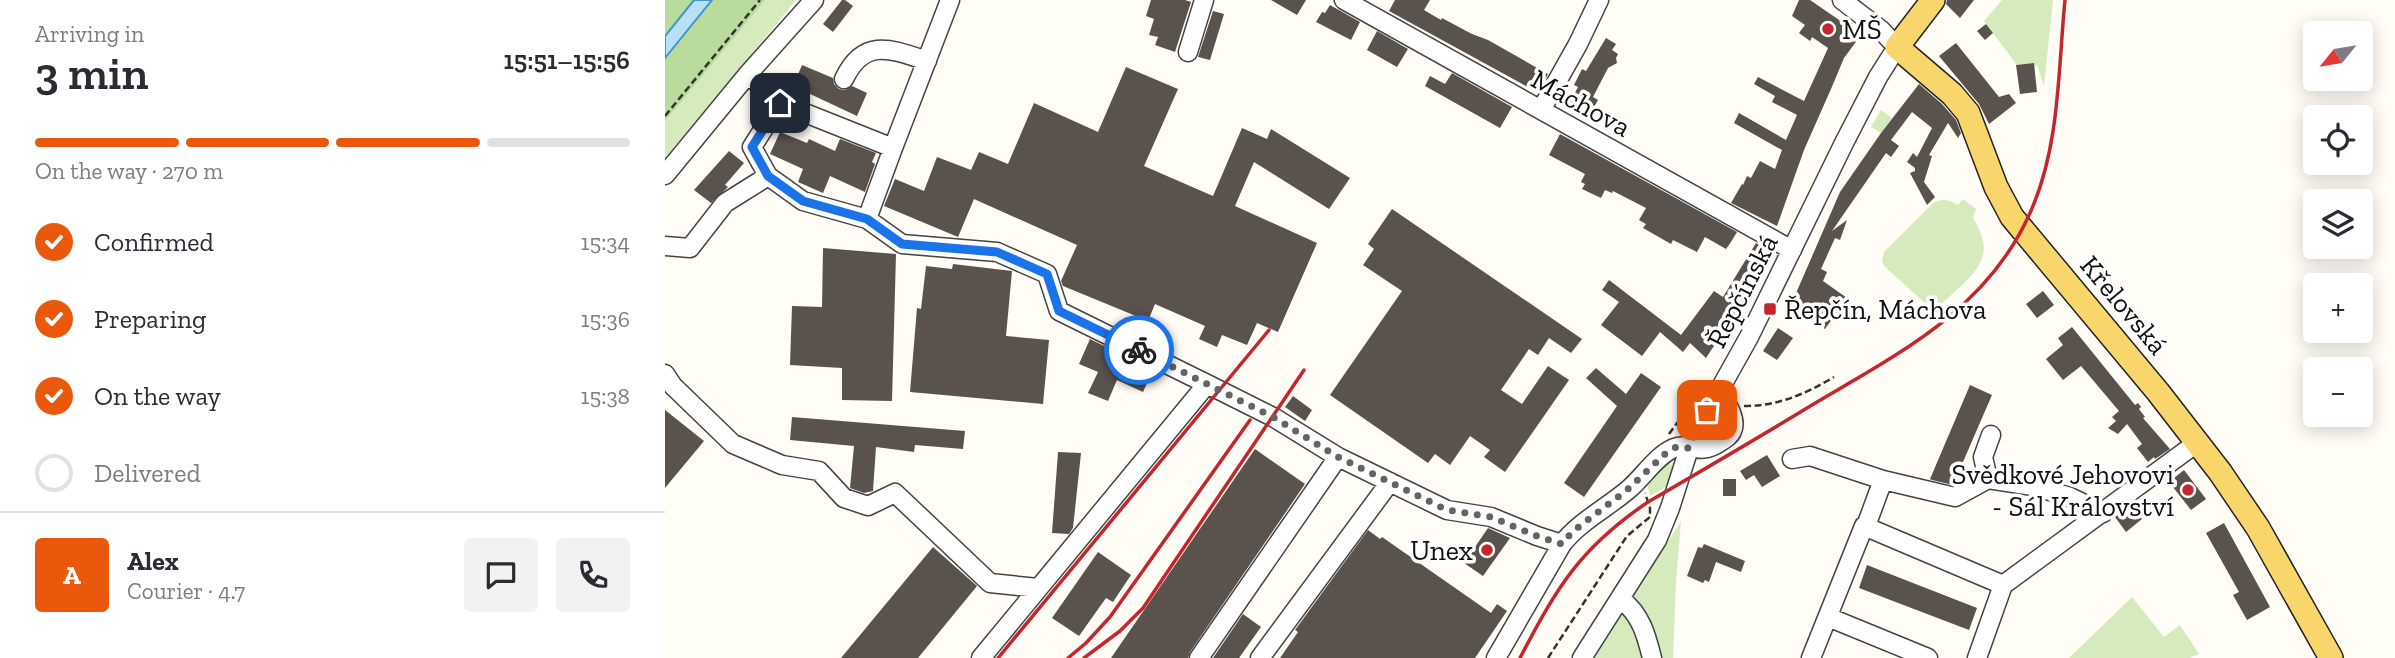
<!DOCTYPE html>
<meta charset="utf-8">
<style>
:root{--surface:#fff;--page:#f2f2f3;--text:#2b2b33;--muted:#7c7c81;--line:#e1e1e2;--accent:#ea580c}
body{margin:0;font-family:"Zilla Slab",serif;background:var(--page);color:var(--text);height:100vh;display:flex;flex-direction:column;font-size:26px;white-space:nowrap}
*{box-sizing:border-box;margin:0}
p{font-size:23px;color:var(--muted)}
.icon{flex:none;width:38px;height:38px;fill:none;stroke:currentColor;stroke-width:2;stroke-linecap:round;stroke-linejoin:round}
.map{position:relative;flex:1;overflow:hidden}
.sheet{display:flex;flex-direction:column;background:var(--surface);width:665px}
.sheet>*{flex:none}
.needle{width:46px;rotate:240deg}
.controls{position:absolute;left:1638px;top:21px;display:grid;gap:14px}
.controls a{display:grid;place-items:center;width:70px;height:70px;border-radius:7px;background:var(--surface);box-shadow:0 4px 18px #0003;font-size:35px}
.pin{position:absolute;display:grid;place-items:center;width:60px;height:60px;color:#fff;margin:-30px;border-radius:14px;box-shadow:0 4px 10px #0006}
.courier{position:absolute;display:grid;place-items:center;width:70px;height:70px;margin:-35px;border:5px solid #1a73e8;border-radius:50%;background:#fff;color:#222;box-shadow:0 2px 9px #0007}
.head em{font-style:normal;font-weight:600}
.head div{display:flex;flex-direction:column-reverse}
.head{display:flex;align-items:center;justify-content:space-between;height:119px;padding:0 35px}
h1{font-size:46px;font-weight:600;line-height:52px}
.bar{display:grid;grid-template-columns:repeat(4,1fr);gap:10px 7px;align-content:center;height:84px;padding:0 35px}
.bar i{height:9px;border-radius:5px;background:var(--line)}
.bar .selected{background:var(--accent)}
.bar p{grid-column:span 4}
.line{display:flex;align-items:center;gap:18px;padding:0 35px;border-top:2px solid var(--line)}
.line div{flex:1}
.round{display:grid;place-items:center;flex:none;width:74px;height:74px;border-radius:7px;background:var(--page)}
ol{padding:0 35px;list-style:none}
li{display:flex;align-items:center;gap:21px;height:77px}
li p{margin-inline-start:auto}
li .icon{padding:7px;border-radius:50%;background:var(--accent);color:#fff;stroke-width:4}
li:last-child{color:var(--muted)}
li i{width:38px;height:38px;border:4px solid var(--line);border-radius:50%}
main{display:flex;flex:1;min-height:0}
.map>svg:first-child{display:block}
</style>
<main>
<section class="sheet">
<div class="head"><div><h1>3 min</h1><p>Arriving in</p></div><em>15:51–15:56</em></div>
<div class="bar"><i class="selected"></i><i class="selected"></i><i class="selected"></i><i></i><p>On the way · 270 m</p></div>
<ol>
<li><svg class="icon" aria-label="check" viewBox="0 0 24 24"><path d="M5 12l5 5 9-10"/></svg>Confirmed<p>15:34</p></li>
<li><svg class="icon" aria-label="check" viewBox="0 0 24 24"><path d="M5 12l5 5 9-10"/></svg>Preparing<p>15:36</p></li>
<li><svg class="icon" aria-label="check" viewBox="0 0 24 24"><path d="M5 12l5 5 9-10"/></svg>On the way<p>15:38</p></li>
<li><i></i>Delivered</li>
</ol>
<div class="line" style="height:126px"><b class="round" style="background:var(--accent);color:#fff">A</b><div><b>Alex</b><p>Courier · 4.7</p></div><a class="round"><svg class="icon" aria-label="chat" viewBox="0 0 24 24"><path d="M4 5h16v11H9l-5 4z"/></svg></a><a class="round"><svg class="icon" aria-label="phone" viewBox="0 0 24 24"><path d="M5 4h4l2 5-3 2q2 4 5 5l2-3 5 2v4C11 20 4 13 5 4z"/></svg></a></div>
</section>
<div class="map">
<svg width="1730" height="658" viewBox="0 0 1730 658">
<rect width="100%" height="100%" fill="#fffdf5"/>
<!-- green -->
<path fill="#d5ebbd" d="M98,0H131L0,160V120Z
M1337,0H1388L1379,86L1372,65L1369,67L1368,63L1352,65L1319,21Z
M1216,110L1227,118L1216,133L1206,127Z
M1298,199L1311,209L1308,218C1326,247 1321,263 1296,286C1288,293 1280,302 1271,307L1261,304L1219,266L1217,261L1219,252L1268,203C1278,198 1284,200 1293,205Z
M1049,422L1058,425L1059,432L1038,443L1039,436Z
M1004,462L1008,467L1002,486L985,496L982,484Z
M1016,521L1011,582L1008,658H928Z
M1467,597L1499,637L1515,625L1534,654L1524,658H1404Z"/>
<!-- forest -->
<path fill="#b9dc9c" d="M0,0H29L0,36Z
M47,0H100L0,121V58Z"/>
<!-- water -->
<path fill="#b9e0f7" stroke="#3f96cf" stroke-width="2" d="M29,0H47L0,58V36Z"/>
<!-- building -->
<path fill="#5a524d" d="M177,0H180L188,6L168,32L158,24Z
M486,0H520L526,2L510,52L490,45L493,37L484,35L489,19L481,16Z
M606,0H641L632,15Z
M730,0H765L759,10L776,20L777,18L807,34L823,40L883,74L876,87L873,86L870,91L724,11Z
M1134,0H1145L1196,35L1179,58L1166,89L1139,150L1112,226L1066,203L1077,184L1078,185L1082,176L1086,178L1095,161L1110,169L1117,150L1069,123L1074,113L1121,140L1132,115L1107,102L1110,96L1089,84L1093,77L1139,101L1163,48L1147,37L1145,41L1134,33L1140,25L1127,16Z
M1282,0H1309L1295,18L1281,4Z
M665,5L695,22L686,40L651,22L657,12L660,13Z
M548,11L559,14L545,60L533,57Z
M1321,24L1328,33L1320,40L1312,31Z
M712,31L743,49L732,67L702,50Z
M941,38L951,44L947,50L953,54L951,58L952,63L943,68L928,97L933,100L922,120L901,109L913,87L909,85L917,69L921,71Z
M1291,43L1334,97L1344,94L1351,103L1324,124L1314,104L1274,56Z
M1369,63L1372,92L1355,94L1351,65Z
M137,65L168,78L169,84L174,89L180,90L187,86L202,93L192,116L128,86Z
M461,67L513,89L479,166L548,196L577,128L602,139L606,129L685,178L664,209L589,162L570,206L652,243L613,332L592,323L582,345L557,335L552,347L534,339L540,326L490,304L483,321L398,286L396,281L412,245L309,199L293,237L219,206L230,179L259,191L272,157L306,170L314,152L343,164L369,103L433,132Z
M787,73L847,107L835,128L760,86L765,76L780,84Z
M1254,84L1277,104L1291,120L1296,133L1293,138L1283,123L1264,155L1267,156L1259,182L1270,197L1262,205L1245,173L1250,171V168L1242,162L1248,153L1252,157L1267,128L1247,112L1226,140L1234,146L1226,157L1221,153L1167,231L1182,220L1175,240L1170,238L1156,269L1162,272L1158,281L1182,298L1160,329L1150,323L1152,320L1125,307L1175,192L1216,133Z
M115,132L142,143L144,139L170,151L175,139L211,153L207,162L210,164L200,192L165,176L158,193L133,182L138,169L105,154Z
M895,134L1072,232L1066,242L1061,249L1040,237L1032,252L1008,240L1006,244L978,228L981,224L974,220L981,208L948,191L947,193L940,190L936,198L917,189L920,184L916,182L920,174L884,155Z
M64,151L79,163L60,185L63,187L61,189L46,203L29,190Z
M727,209L917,339L906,353L884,338L873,355L864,349L836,390L857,404L883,366L904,380L840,472L819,457L825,450L805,436L785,465L770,454L763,463L665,395L737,291L698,265L709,249L703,244Z
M1091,243L1107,253L1099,270L1041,358L1025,343L1018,352L995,332L977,356L936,325L954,302L937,290L944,280L1016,335L1049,291L1058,297Z
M158,248L231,254L227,401L177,400V368L125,365L127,306L157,307Z
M288,264L347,271L341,336L384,340L378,404L245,392L252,308L256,309L261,266L287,269Z
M1378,291L1389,305L1372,318L1361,304Z
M1407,327L1470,405L1473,403L1476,407L1474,409L1480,417L1478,418L1505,449L1490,459L1489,457L1483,462L1472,448L1477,444L1462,424L1453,434L1443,428L1451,421L1447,417L1454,411L1416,366L1398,380L1381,359L1398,345L1393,338Z
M1113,328L1128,338L1112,360L1098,351Z
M425,339L488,370L478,392L452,380L443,401L423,393L433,372L414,364Z
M931,368L961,394L976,373L996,387L919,497L899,483L952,406L921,378Z
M1305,385L1327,395L1288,485L1267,480L1265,479Z
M628,396L647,410L640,421L620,407Z
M0,410L39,441L0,488Z
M127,417L300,431L298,449L250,445L249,452L211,447L208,491L199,493L185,488L189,446L125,440Z
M590,449L640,484L525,652L523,658H446Z
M393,452L416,453L408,528L404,534L387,533Z
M1102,455L1115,476L1097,487L1089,475L1081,480L1075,471Z
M1519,470L1541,499L1526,510L1504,482Z
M1058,479H1071V496H1058Z
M1467,505L1477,519L1461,532L1450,517Z
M1559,523L1605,607L1582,620L1568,595L1574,592L1541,533Z
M823,528L845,538L818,576L799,563Z
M703,530L715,539L717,537L826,613L832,604L842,611L810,658H615L633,632L630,630Z
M1039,544L1080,561L1076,572L1051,562L1044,582L1040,580L1038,583L1022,576L1033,547L1037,548Z
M268,547L312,586L253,658H176Z
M433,552L466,575L448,602L441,598L414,636L387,618Z
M1202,565L1312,608L1304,630L1194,588Z
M578,614L596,627L574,658H548Z"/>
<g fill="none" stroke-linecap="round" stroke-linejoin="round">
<!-- minor casing -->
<g stroke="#444" stroke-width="21">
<path id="minor" d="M679,0L1127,250
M523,52L539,0
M83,74L115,103L228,148L202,219
M179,79C199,37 226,49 262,61
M115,103L87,147L103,176L138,201L202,219L237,244L332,252L382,274L394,311L542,384
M876,110L913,44L934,0
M228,148L285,0
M0,175L83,74L149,0
M0,246L25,248L60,203L103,176
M0,374L8,386L68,444L117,465L154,471L179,498L203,506L230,493L325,583L373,588
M1127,459L1145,456L1218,480
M1323,479L1318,457L1326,435
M1201,526L1218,480L1290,497L1323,479L1368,486L1405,497L1438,513
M956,599C976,615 981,634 987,658
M1163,617L1263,658
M316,658L542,384L608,417L673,457L782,510L826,517L872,536L897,544
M534,658L673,457
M595,658L725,482
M831,658L897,544C915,521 942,508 964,489C978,477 992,455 1009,448C1025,441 1033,457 1055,442C1060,439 1065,436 1067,431C1073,419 1060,401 1054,391
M917,658L992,540L1005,508L1027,439L1084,337L1179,143L1213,77L1232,47L1216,30L1177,0
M1146,658L1199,526L1338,585
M1312,658L1338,585L1533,442"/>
</g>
<!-- major casing -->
<g stroke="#222" stroke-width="26">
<path id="major" d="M1268,0L1232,47L1287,94L1303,113L1331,187L1347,217L1493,392L1555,472L1593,528L1666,658"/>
</g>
<!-- path -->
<path stroke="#333" stroke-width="2.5" stroke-dasharray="7 3.5" stroke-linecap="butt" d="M0,116L95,0
M1079,406C1114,406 1140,394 1169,377
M1004,434L1037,389
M883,658L962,536L985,517V508L980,493"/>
<!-- minor -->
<use href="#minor" stroke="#fff" stroke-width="18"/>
<!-- major -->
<use href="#major" stroke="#f9d66b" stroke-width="23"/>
<!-- rail -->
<path stroke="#c4262e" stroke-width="3.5" d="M333,658L604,330
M403,658L421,643L445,617L585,420
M419,658L455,631L478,608L639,370
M855,658C892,587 915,548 983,502C1038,470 1093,438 1147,405C1233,354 1322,310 1365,213C1395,147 1393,70 1400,0"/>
</g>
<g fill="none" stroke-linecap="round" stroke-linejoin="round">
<!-- done -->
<path stroke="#646461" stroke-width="7" stroke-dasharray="0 12.6" d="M474,350L608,417L673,457L782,510L826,517L872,536L897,544L907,532L962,490L1001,453L1011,447L1023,448L1042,410"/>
<!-- route -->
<path stroke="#1a73e8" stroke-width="9" d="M115,103L87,147L103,176L138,201L202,219L237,244L332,252L382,274L394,311L474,350"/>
</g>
<!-- markers -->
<g fill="#c4262e" stroke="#fff" stroke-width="2.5">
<circle cx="1163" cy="29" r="7"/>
<rect x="1098" y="302" width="14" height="14" rx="3.5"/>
<circle cx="1523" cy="490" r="7"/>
<circle cx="822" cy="550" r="7"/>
</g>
<g text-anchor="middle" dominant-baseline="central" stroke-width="7" stroke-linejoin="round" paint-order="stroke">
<!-- poi labels -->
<g font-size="28" fill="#111" stroke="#fff" text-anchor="start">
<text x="1177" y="29">MŠ</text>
<text x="1119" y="309">Řepčín, Máchova</text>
<text x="1509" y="474" text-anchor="end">Svědkové Jehovovi<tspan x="1509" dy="32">- Sál Království</tspan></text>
<text x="808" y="550" text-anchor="end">Unex</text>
</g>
<!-- street labels -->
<g font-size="28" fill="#111" stroke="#fff">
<text transform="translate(916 103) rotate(29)">Máchova</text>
<text transform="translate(1077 291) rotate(-63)">Řepčínská</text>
<text transform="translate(1459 305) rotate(50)">Křelovská</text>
</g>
</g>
</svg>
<div class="controls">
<a><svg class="needle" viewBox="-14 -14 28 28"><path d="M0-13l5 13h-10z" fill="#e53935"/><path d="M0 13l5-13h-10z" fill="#7c7c81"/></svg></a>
<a><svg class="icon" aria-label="locate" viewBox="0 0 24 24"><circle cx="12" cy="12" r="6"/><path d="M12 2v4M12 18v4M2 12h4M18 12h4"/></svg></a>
<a><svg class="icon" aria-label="layers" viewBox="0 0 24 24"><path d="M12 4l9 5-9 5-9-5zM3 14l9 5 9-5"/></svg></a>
<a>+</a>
<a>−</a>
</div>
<div class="pin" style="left:1042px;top:410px;background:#ea580c"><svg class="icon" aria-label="bag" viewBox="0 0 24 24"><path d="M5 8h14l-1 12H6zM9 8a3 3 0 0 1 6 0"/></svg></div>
<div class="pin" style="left:115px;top:103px;background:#1f2937"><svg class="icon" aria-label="home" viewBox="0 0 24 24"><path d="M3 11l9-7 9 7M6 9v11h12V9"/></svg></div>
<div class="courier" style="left:474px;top:350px"><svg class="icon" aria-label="bike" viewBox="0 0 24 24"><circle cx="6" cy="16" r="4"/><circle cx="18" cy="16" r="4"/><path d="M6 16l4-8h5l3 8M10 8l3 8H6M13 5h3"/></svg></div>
</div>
</main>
